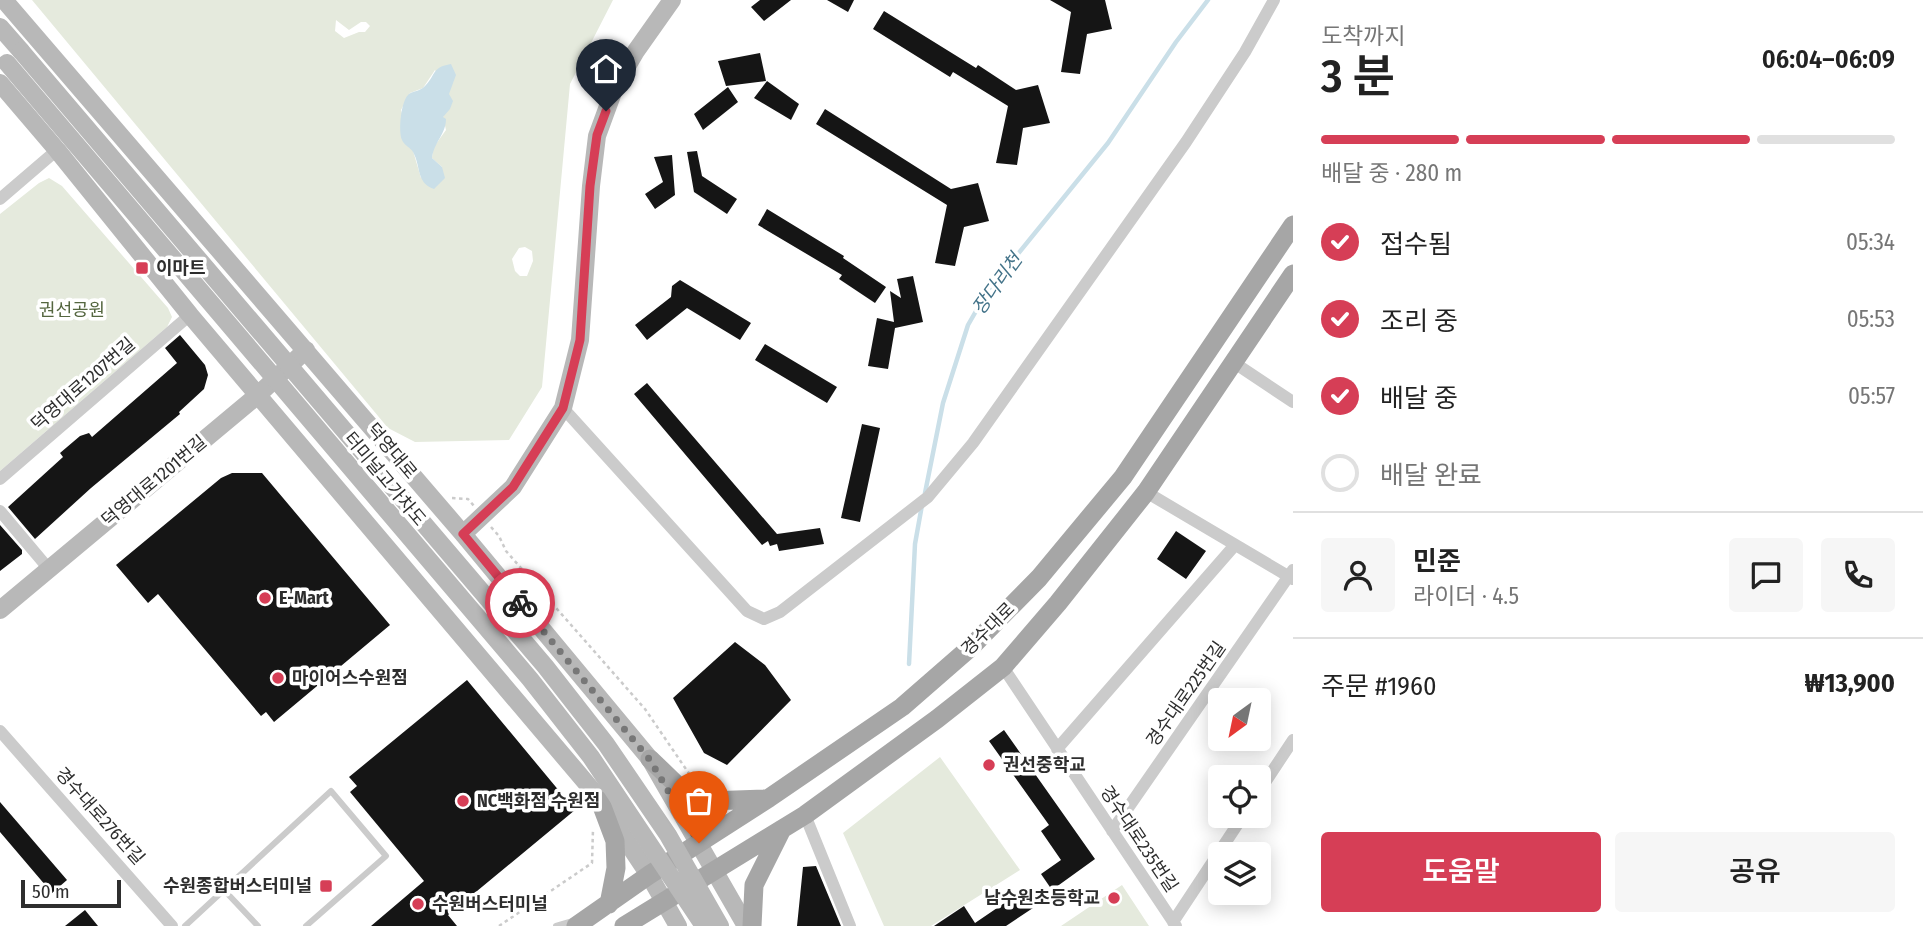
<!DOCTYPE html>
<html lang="ko">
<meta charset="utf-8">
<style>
:root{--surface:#fff;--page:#f6f6f6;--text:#222;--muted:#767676;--line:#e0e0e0;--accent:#d63e56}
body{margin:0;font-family:"Fira Sans Condensed","Noto Sans KR",sans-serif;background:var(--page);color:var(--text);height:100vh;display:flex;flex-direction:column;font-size:26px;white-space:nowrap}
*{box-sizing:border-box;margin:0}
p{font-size:23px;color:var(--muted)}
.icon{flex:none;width:38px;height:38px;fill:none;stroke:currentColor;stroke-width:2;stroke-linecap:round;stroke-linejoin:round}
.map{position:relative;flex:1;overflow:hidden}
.side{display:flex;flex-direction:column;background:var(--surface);width:630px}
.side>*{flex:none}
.needle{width:46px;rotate:213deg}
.fabs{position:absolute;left:1208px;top:688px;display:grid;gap:14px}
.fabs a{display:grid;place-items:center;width:63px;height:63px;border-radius:7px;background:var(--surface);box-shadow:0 4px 18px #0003;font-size:35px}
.scale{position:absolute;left:21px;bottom:18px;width:100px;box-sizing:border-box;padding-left:7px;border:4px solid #2e2e2e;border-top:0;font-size:19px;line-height:24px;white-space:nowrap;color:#2e2e2e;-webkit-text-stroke:5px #fff;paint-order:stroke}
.pin{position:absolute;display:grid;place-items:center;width:60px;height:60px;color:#fff;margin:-72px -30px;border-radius:50% 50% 50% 0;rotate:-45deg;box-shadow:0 0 7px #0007}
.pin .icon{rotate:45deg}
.courier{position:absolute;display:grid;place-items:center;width:70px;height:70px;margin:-35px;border:5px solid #d63e56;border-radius:50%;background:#fff;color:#222;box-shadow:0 2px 9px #0007}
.summary em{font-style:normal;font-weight:600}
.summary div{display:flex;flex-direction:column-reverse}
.summary{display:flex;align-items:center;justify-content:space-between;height:119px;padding:0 28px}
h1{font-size:46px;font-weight:600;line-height:52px}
.bar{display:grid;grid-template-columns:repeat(4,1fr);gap:10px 7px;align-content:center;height:84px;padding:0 28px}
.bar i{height:9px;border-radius:5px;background:var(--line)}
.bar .current{background:var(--accent)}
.bar p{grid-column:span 4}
.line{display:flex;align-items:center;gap:18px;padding:0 28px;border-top:2px solid var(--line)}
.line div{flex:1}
.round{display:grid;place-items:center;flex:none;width:74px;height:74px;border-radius:7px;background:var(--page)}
ol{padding:0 28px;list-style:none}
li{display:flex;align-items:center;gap:21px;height:77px}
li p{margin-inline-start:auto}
li .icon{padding:7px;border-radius:50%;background:var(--accent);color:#fff;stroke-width:4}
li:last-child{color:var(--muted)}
li i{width:38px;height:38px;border:4px solid var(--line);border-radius:50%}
.primary-button{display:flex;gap:14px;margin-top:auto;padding:14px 28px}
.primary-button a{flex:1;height:80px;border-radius:7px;background:var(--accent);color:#fff;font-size:28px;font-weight:600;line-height:80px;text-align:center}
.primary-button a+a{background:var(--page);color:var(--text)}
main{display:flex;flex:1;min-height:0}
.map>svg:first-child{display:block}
</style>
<main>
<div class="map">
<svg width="1293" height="926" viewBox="0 0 1293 926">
<rect width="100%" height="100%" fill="#fff"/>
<!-- green -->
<path fill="#e5eadd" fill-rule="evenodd" d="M32,0H613L570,84L542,387L509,440L415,442L388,428ZM336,20L349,30L361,22H366L370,26L365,32H359L344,38L335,31ZM435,70L449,94L443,117L446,130L433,148L432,158L442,167L421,178L401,110L410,93L423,88ZM525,247L532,251L533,261L527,276H520L515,271L512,259L519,248Z
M49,178L62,186L168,308L172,317L167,327L0,471V214L39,183Z
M940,757L1020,870L931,926H884L843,833Z
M1122,885L1149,926H1061Z"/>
<!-- water -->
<path fill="#cadfe8" d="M451,64L456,75L449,94L453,101L450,109L443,117L446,119C446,134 434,142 432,158L442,167L445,178L434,189C416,183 421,166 413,152C411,148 404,145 402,140C398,131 401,100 409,94C413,91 420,91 424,87C436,76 431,67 451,64Z"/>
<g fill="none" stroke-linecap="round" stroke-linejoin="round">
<!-- stream -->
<path stroke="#cadfe8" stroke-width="4.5" d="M925,493L943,403L968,325L987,292L1108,143L1176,42L1208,0
M909,664L915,544L922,505"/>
</g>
<!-- building -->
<path fill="#151515" d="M760,0H791L764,21L751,7Z
M827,0H854L848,12Z
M1050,0H1105L1112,29L1087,34L1080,74L1061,72L1071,12Z
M884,11L976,68L978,65L1016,90L1038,85L1050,123L1023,128L1017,165L996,163L1008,106L953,72L950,77L873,29Z
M760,53L766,81L726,86L718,61Z
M767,81L799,104L791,120L754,98Z
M728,87L738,102L703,130L694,114Z
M825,109L951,189L978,183L989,221L964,227L955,266L935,263L947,205L816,124Z
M697,151L702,176L737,199L727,214L694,192L687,152Z
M672,155L675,195L655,209L645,194L663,182L654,157Z
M767,209L844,256L843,258L886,287L875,303L839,279L842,275L758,225Z
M913,276L923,322L895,328L888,369L868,366L877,318L894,322L890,291L901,298L897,279Z
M680,280L751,323L740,340L687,308L647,340L635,325L671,297L672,286Z
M180,335L205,365L208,375L204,389L179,412L180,414L91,488L35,539L8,507L63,457L60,453L80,436L89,433L92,437L177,363L165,348Z
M765,344L837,387L827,403L755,360Z
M647,383L777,534L820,528L824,544L779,551L777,544L770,546L768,541L762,545L634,394Z
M862,424L880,428L860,522L841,518Z
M232,473H262L390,625L274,722L266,712L261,716L158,594L148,603L116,565L221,478Z
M0,525L22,550V554L0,571Z
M1176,531L1206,551L1186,579L1157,559Z
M735,642L765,665L791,700L727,765L704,753L673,698Z
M467,680L575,810L448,915L457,926H371L424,881L350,792L357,786L349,777Z
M1004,730L1095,859L1052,890L1041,874L1061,860L1041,831L1049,825L989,741Z
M0,802L67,880L52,893L0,832Z
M816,866L841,926H797L803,867Z
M1025,889L1036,906L1006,926H934L964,906L975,923Z
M85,910L98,926H65Z"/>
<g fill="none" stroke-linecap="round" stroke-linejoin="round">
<!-- path -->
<path stroke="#cbcbcb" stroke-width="2.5" stroke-dasharray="3.5 3.5" stroke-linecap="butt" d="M452,498L468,499L474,506
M491,527L499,536L506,551L645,709L690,775
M499,926L592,863L593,829"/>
<!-- lane -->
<path stroke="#cbcbcb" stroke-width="6" d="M224,890L258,926
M185,926L331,791L386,856L306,926
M556,926L573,921"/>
<!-- street -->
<path stroke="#cbcbcb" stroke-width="12" d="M0,199L57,150
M1233,362L1293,402
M563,408L747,611L764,619L780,612L928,497L973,443L1186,142L1245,52L1274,0
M0,479L190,315
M1146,492L1293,579
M0,511L48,568
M1003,667L1176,926
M0,731L172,926
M1057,749L1235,545
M1258,793L1293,740
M805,815L850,926
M1112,831L1293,570
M1173,922L1243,816"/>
<!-- secondary -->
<path stroke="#b8b8b8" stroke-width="18" d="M4,0L463,534L650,759L746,926
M0,27L21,51
M0,83L57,150L190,315L593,791L649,875L678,926
M463,534L513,487L563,408L580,340L591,186L597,136L615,87L636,51L672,0
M0,610L259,394L306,350"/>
<!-- primary -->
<path stroke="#a6a6a6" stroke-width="19" d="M650,759L678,786L708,801L765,799
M600,801L615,841L616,868L609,904
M576,926L649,875L769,798L902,707L972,646L1039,578L1123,477L1293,225
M624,926L805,815L937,719L1003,667L1058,603L1146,492L1293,274
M752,926L754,885L782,829"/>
<!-- secondary-bridge -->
<path stroke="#b8b8b8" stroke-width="18" d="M21,51L545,666L606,744L668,835L720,926
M7,63L530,679L591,757L704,926"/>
</g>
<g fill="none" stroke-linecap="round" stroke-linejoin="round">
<!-- done -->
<path stroke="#777" stroke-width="7" stroke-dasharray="0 12.6" d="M520,603L650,760L699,843"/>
<!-- route -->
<path stroke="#d63e56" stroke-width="9" d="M520,603L463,534L513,487L563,408L580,340L590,186L597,135L606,111"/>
</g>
<!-- markers -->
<g fill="#d63e56" stroke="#fff" stroke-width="2.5">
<rect x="135" y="261" width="14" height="14" rx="3.5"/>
<circle cx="265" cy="598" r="7"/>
<circle cx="278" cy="678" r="7"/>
<circle cx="989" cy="765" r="7"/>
<circle cx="463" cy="801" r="7"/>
<rect x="319" y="879" width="14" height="14" rx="3.5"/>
<circle cx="1114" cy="898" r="7"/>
<circle cx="418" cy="904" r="7"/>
</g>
<g text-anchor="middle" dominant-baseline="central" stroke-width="7" stroke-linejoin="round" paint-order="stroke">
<!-- poi labels -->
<g font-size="18" font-weight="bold" fill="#2e2e2e" stroke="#fff" text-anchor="start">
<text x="156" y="268">이마트</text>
<text x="279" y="598">E-Mart</text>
<text x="292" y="678">마이어스수원점</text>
<text x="1003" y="765">권선중학교</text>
<text x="477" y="801">NC백화점 수원점</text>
<text x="312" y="886" text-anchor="end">수원종합버스터미널</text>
<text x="1100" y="898" text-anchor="end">남수원초등학교</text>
<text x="432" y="904">수원버스터미널</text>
</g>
<!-- park labels -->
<g font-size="18" fill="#54663f" stroke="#fff">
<text x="72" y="310">권선공원</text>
</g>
<!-- street labels -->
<g font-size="18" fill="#2e2e2e" stroke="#fff">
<text transform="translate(83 384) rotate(-41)">덕영대로1207번길</text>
<text transform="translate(392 451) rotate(50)">덕영대로</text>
<text transform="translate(385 479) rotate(50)">터미널고가차도</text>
<text transform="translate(154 481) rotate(-40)">덕영대로1201번길</text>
<text transform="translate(988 629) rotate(-45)">경수대로</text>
<text transform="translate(1186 694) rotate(-55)">경수대로225번길</text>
<text transform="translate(100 816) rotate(48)">경수대로276번길</text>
<text transform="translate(1139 839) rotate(56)">경수대로235번길</text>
</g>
<!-- water labels -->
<g font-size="19" font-style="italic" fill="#437389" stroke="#fff">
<text transform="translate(997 284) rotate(-54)">장다리천</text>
</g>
</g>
</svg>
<div class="fabs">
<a><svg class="needle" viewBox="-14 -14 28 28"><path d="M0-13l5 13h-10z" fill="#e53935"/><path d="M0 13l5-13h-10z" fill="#767676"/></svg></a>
<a><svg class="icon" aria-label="locate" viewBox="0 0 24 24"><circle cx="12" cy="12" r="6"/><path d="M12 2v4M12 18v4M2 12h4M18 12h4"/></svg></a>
<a><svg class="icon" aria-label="layers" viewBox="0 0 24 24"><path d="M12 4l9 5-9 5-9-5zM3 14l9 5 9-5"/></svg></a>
</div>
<div class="scale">50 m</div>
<div class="pin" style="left:699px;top:843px;background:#ea580c"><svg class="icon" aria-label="bag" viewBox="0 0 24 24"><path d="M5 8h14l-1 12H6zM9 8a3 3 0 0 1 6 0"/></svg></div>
<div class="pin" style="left:606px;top:111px;background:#1f2937"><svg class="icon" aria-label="home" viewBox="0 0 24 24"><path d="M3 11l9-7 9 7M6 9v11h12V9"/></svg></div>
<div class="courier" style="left:520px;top:603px"><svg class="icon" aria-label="bike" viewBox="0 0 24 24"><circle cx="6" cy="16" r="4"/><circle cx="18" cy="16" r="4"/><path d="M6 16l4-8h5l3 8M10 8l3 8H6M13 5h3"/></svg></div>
</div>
<section class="side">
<div class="summary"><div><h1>3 분</h1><p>도착까지</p></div><em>06:04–06:09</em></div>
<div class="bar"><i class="current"></i><i class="current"></i><i class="current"></i><i></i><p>배달 중 · 280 m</p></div>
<ol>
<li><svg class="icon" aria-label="check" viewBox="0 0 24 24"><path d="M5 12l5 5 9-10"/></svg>접수됨<p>05:34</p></li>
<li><svg class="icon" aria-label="check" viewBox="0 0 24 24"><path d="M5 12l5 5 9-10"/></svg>조리 중<p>05:53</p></li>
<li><svg class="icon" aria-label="check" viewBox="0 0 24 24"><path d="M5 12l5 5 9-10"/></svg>배달 중<p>05:57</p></li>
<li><i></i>배달 완료</li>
</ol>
<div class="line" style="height:126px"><a class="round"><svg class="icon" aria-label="person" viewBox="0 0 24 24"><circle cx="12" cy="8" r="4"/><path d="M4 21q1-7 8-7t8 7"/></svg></a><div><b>민준</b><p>라이더 · 4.5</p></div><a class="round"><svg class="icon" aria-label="chat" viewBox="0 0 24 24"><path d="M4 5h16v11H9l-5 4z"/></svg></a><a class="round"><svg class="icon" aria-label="phone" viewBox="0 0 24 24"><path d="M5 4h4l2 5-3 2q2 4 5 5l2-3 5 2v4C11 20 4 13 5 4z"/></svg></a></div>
<div class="line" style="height:91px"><div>주문 #1960</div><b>₩13,900</b></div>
<div class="primary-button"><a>도움말</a><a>공유</a></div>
</section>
</main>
